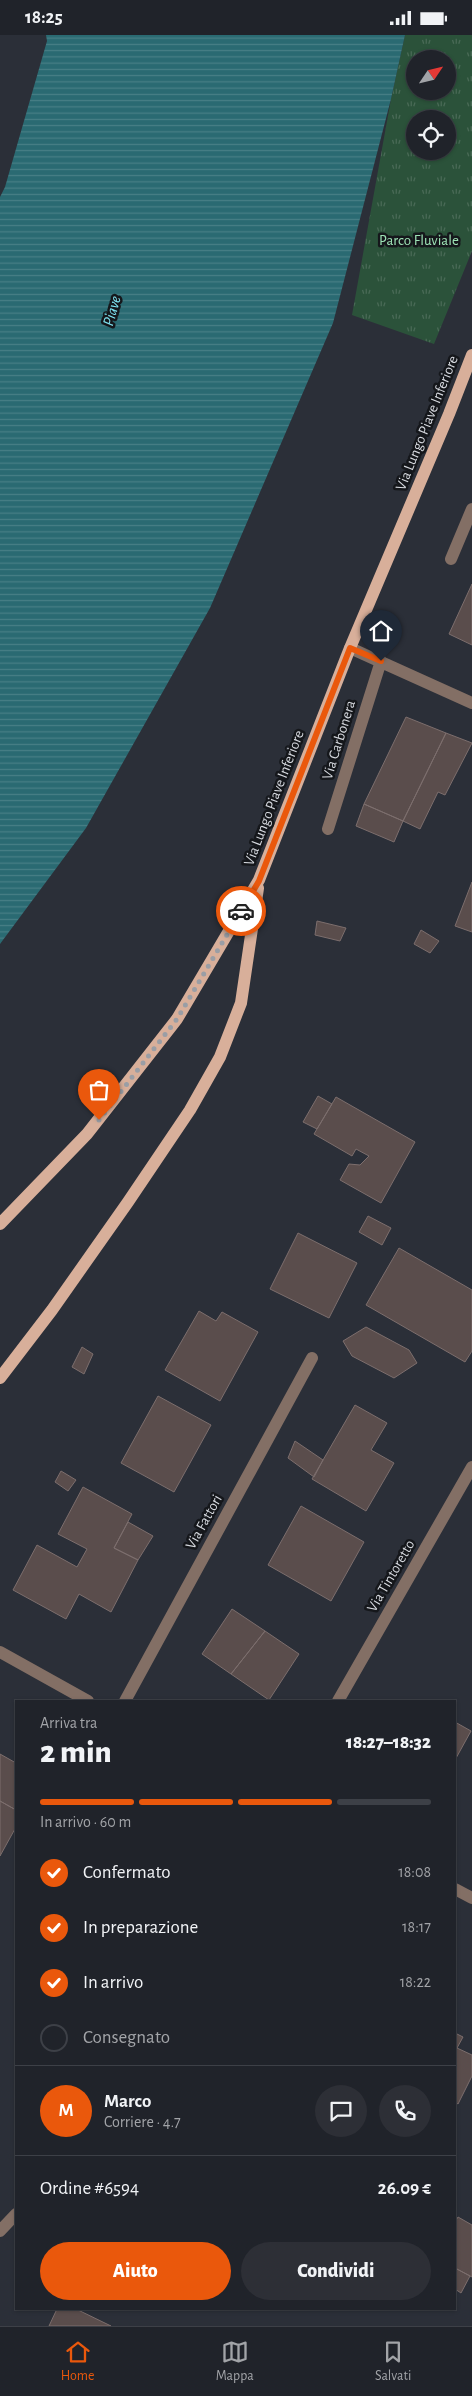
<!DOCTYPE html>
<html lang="it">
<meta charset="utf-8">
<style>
:root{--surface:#20232a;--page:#2d2f36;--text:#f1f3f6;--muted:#a2a4a8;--line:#3d4047;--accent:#ea580c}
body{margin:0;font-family:"Alegreya Sans",sans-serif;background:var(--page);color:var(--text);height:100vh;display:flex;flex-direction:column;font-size:19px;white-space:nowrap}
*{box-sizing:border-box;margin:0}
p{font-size:16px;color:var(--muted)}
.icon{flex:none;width:28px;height:28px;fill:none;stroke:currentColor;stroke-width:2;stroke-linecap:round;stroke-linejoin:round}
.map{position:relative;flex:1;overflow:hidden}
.panel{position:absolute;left:15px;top:1665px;width:441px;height:610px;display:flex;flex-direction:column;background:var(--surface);border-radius:0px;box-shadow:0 1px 4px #0004,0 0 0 1px var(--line)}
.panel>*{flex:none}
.needle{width:32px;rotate:55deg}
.tools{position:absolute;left:406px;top:15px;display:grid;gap:10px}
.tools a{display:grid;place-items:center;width:50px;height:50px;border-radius:50%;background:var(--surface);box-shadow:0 1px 4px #0004,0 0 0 1px var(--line);font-size:25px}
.pin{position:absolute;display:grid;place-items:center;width:42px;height:42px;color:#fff;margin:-51px -21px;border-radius:50% 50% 50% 0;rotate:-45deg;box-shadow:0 0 5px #0007}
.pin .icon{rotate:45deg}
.courier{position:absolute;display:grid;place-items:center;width:50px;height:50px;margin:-25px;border:4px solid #ea580c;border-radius:50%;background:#fff;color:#222;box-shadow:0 1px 6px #0007}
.headline em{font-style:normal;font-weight:800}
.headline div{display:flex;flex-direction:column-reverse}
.headline{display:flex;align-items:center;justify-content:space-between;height:85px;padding:0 25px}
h1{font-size:32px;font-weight:800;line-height:38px}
.bar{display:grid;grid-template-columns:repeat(4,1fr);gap:8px 5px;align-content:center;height:60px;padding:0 25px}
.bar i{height:6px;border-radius:4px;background:var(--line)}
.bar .on{background:var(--accent)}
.bar p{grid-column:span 4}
.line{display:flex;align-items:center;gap:12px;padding:0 25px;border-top:1px solid var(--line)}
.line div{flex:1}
.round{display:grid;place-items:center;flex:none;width:52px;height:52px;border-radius:26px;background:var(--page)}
ol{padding:0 25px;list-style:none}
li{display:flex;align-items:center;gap:15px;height:55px}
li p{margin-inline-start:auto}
li .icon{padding:5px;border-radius:50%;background:var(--accent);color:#fff;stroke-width:4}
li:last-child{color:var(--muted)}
li i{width:28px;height:28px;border:2px solid var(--line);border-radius:50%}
.button{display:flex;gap:10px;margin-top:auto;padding:10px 25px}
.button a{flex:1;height:58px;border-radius:30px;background:var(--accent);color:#fff;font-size:20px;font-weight:800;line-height:58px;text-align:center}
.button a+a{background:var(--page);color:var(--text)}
.status{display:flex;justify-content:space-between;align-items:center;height:35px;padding:0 25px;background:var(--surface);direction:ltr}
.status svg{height:14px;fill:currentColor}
.dock{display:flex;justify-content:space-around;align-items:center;height:70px;border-top:1px solid var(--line);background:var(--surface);font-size:14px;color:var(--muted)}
.dock a{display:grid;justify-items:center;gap:2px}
.dock .on{color:var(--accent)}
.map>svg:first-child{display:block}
</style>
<div class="status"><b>18:25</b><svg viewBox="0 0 49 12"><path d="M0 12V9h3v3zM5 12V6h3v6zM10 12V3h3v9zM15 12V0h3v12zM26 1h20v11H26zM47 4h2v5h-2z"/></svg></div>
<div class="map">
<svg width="472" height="2291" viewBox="0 0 472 2291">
<defs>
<pattern id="grass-tufts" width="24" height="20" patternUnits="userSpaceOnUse" patternTransform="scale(1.25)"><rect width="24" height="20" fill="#2b523a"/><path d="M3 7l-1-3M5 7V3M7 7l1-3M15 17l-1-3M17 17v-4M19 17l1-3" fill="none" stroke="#496a56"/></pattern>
<pattern id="water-rules" width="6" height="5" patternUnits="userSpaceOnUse" patternTransform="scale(1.25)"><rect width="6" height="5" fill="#2a6a72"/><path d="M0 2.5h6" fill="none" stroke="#487f86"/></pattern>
</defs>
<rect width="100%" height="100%" fill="#2b2f38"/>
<!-- grass -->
<path fill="url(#grass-tufts)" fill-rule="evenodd" d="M405,0H472V216L434,309L352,280L391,64ZM415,24H448V56H415ZM415,84H448V116H415Z"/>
<!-- water -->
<path fill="url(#water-rules)" d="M46,0H405L391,64L333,288L210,573L86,793L0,909V162L5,152L47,6Z"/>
<!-- building -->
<path fill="#5a4d4c" stroke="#7c6e6d" d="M472,549V610L449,599Z
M406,682L446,698L403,786L364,769Z
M446,698L472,708L445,760L438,757L420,794L403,786Z
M364,769L403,786L394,807L356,791Z
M472,847V897L455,891Z
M317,886L346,893L340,906L315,900Z
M421,895L439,906L430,918L414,909Z
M318,1061L332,1069L317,1094L303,1087Z
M336,1062L415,1107L381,1168L340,1145L349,1129L360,1130L369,1121L356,1114L352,1121L314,1099Z
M368,1181L391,1193L382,1210L359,1197Z
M298,1198L357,1228L329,1283L270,1254Z
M399,1213L472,1255V1316L465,1327L366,1270Z
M199,1276L216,1286L222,1277L258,1297L220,1366L165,1335Z
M366,1292L409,1315L417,1328L394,1343L352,1321L343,1306Z
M82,1312L93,1319L84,1339L72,1332Z
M158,1361L211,1390L174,1457L121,1428Z
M355,1370L387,1388L371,1415L394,1428L366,1476L312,1444Z
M295,1406L323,1425L314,1442L288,1423Z
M61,1436L76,1445L68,1456L55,1447Z
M83,1452L132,1479L114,1513L138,1525L111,1577L79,1559L66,1584L13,1555L37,1510L77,1532L87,1514L58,1499Z
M301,1471L364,1507L331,1566L268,1530Z
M128,1487L153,1501L138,1525L114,1513Z
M232,1574L265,1596L231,1639L202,1619Z
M265,1596L299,1619L269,1665L231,1639Z
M455,1687L471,1696L455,1725Z
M0,1719L16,1728V1775L0,1766Z
M0,1766L16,1775V1792L0,1821Z
M455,1998L463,2002L457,2013L472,2020V2041L458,2069L455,2067Z
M458,2182L472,2190V2242L455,2233V2187Z
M455,2233L470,2241L461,2258L455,2254Z
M57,2274H76L111,2291H49Z"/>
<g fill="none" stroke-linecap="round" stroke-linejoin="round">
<!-- minor -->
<path stroke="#836f65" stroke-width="12" d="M451,524L472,474
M350,613L472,668
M328,794L381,626
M0,1617L88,1666
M125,1666L312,1323
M338,1666L472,1432
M455,1854L472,1863
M0,2196L16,2179"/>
<!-- major -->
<path stroke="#d8af9a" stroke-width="12" d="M0,1189L87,1099L177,984L259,845L350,613L449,379L472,320
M0,1343L52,1275L128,1167L190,1075L220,1022L241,968L258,853"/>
</g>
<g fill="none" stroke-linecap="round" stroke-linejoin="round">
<!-- done -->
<path stroke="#9a9ea5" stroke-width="5" stroke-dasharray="0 9" d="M99,1085L177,984L241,876"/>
<!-- route -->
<path stroke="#ea580c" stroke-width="6" d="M241,876L259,846L350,613L381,626"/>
</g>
<g text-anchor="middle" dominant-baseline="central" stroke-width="5" stroke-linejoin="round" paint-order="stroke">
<!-- park labels -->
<g font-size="15" fill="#9de3b5" stroke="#15171b">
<text x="419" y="205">Parco Fluviale</text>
</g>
<!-- street labels -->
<g font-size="15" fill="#d6d9df" stroke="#15171b">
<text transform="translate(427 388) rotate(-68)">Via Lungo Piave Inferiore</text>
<text transform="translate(339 705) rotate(-73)">Via Carbonera</text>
<text transform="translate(274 763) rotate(-69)">Via Lungo Piave Inferiore</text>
<text transform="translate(204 1487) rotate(-61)">Via Fattori</text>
<text transform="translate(391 1541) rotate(-60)">Via Tintoretto</text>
</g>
<!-- water labels -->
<g font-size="16" font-style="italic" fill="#80e4f2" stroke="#15171b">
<text transform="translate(112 276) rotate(-74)">Piave</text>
</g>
</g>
</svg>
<div class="tools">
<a><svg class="needle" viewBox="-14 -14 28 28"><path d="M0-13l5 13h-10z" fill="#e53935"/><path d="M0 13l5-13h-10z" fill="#a2a4a8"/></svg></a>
<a><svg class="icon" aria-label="locate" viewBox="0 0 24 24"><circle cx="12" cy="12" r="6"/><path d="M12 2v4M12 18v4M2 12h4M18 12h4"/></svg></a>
</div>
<div class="pin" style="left:99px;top:1085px;background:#ea580c"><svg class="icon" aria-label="bag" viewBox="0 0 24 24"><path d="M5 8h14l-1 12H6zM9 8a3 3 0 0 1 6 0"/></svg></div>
<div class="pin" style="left:381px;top:626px;background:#1f2937"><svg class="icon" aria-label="home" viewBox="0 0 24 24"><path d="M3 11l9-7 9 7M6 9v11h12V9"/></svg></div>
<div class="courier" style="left:241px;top:876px"><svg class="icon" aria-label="car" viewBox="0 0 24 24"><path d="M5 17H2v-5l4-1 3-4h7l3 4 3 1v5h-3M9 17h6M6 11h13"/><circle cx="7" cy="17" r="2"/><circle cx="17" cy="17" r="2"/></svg></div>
<section class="panel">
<div class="headline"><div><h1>2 min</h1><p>Arriva tra</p></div><em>18:27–18:32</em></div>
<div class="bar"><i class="on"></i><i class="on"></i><i class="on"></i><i></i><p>In arrivo · 60 m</p></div>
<ol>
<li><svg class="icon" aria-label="check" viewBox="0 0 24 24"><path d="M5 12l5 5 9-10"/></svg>Confermato<p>18:08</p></li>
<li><svg class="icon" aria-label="check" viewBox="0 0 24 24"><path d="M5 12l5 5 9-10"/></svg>In preparazione<p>18:17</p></li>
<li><svg class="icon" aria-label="check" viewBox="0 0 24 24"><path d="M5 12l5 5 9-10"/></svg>In arrivo<p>18:22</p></li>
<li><i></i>Consegnato</li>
</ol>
<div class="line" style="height:90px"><b class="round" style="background:var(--accent);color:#fff">M</b><div><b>Marco</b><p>Corriere · 4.7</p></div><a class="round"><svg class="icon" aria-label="chat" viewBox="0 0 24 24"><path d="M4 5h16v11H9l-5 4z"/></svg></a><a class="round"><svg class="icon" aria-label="phone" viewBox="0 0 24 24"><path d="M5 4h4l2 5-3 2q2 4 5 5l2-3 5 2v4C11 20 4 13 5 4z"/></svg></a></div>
<div class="line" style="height:65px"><div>Ordine #6594</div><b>26.09 €</b></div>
<div class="button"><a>Aiuto</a><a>Condividi</a></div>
</section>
</div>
<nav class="dock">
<a class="on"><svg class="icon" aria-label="home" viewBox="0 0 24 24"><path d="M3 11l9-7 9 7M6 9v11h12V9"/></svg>Home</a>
<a><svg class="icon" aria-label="map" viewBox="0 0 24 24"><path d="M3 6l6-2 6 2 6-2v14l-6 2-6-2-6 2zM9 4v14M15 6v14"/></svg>Mappa</a>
<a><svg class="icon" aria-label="saved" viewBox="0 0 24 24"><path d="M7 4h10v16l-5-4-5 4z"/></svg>Salvati</a>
</nav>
